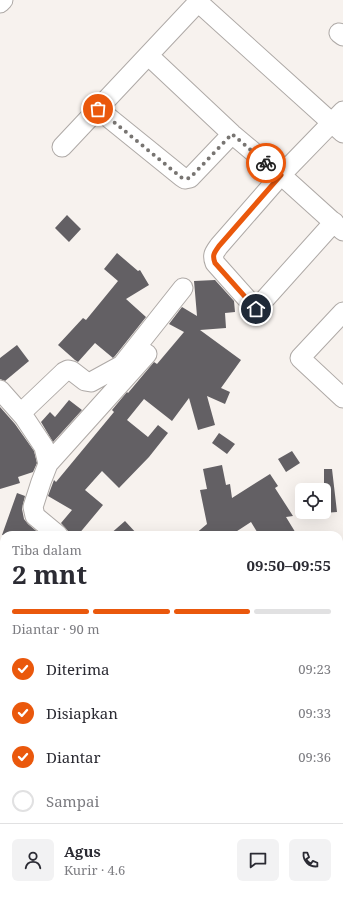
<!DOCTYPE html>
<html lang="id">
<meta charset="utf-8">
<style>
:root{--surface:#fff;--page:#f2f2f3;--text:#2b2b33;--muted:#7c7c81;--line:#e1e1e2;--accent:#ea580c}
body{margin:0;font-family:"Noto Serif",serif;background:var(--page);color:var(--text);height:100vh;display:flex;flex-direction:column;font-size:15px;white-space:nowrap}
*{box-sizing:border-box;margin:0}
p{font-size:13px;color:var(--muted)}
.icon{flex:none;width:22px;height:22px;fill:none;stroke:currentColor;stroke-width:2;stroke-linecap:round;stroke-linejoin:round}
.map{position:relative;flex:1;overflow:hidden}
.panel{position:absolute;left:0px;top:531px;width:343px;height:372px;display:flex;flex-direction:column;background:var(--surface);border-radius:12px 12px 0 0;box-shadow:0 4px 16px #0002}
.panel>*{flex:none}
.buttons{position:absolute;left:295px;top:483px;display:grid;gap:8px}
.buttons a{display:grid;place-items:center;width:36px;height:36px;border-radius:6px;background:var(--surface);box-shadow:0 4px 16px #0002;font-size:20px}
.pin{position:absolute;display:grid;place-items:center;width:34px;height:34px;color:#fff;margin:-17px;border:2px solid #fff;border-radius:50%;box-shadow:0 1px 4px #0007}
.courier{position:absolute;display:grid;place-items:center;width:40px;height:40px;margin:-20px;border:3px solid #ea580c;border-radius:50%;background:#fff;color:#222;box-shadow:0 1px 5px #0007}
.summary em{font-style:normal;font-weight:700}
.summary div{display:flex;flex-direction:column-reverse}
.summary{display:flex;align-items:center;justify-content:space-between;height:68px;padding:0 12px}
h1{font-size:26px;font-weight:700;line-height:30px}
.bar{display:grid;grid-template-columns:repeat(4,1fr);gap:6px 4px;align-content:center;height:48px;padding:0 12px}
.bar i{height:5px;border-radius:3px;background:var(--line)}
.bar .on{background:var(--accent)}
.bar p{grid-column:span 4}
.line{display:flex;align-items:center;gap:10px;padding:0 12px;border-top:1px solid var(--line)}
.line div{flex:1}
.round{display:grid;place-items:center;flex:none;width:42px;height:42px;border-radius:6px;background:var(--page)}
ol{padding:0 12px;list-style:none}
li{display:flex;align-items:center;gap:12px;height:44px}
li p{margin-inline-start:auto}
li .icon{padding:4px;border-radius:50%;background:var(--accent);color:#fff;stroke-width:4}
li:last-child{color:var(--muted)}
li i{width:22px;height:22px;border:2px solid var(--line);border-radius:50%}
.map>svg:first-child{display:block}
</style>
<div class="map">
<svg width="343" height="903" viewBox="0 0 343 903">
<rect width="100%" height="100%" fill="#f7f2ee"/>
<!-- forest -->
<path fill="#8ccba8" d="M339,857H343V903H190L197,899H339Z"/>
<!-- building -->
<path fill="#636064" d="M67,215L81,229L69,242L55,228Z
M117,253L138,271L140,270L149,285L126,299L146,317L115,356L113,358L95,343L78,362L75,360L58,345L83,318L86,320L118,281L104,269Z
M215,280L234,301L235,312L225,313L226,328L200,330L241,360L221,388L230,392L225,404L207,396L215,425L198,430L189,398L172,421L144,399L127,420L148,437L158,425L168,433L149,457L119,488L102,471L85,490L103,505L78,535H69L68,531L61,523L72,510L48,496L54,480L56,482L114,412L112,410L127,392L128,393L154,362L157,364L184,332L169,324L182,307L197,316L194,281Z
M17,345L29,361L5,381L0,379V358Z
M69,400L82,410L53,442L41,422L50,412L55,417Z
M0,407L15,424L34,451L37,463L33,472L18,477L20,483L0,489Z
M219,433L235,444L227,454L212,443Z
M292,451L300,463L286,472L278,459Z
M222,465L226,485L230,484L232,498L270,474L278,486L275,488L293,516L286,517L297,535H259L251,522L231,535H194L207,524L200,490L207,489L203,469Z
M324,469H332L337,512L324,513Z
M17,493L25,496L23,504L22,509L24,519L28,524L41,535H2Z
M125,521L138,535H109Z"/>
<g fill="none" stroke-linecap="round" stroke-linejoin="round">
<!-- minor casing -->
<g stroke="#aea9a6" stroke-width="21">
<path id="minor" d="M198,2L343,133
M0,3L3,0
M339,33L343,36
M149,56L232,134L281,175L343,231
M98,109L182,177L185,179L190,178L232,134
M62,147L200,0
M334,222L256,309L215,263C212,255 214,253 219,246L281,175L343,111
M343,312L300,358L343,398
M0,390L24,417L44,447L48,464
M21,413L64,372L68,370L72,371L85,381L91,382L122,365L183,288
M58,535L35,516L33,507L41,482L48,464L147,354
M339,678L343,679"/>
</g>
<!-- minor -->
<use href="#minor" stroke="#fff" stroke-width="19"/>
</g>
<g fill="none" stroke-linecap="round" stroke-linejoin="round">
<!-- done -->
<path stroke="#787572" stroke-width="4" stroke-dasharray="0 7.2" d="M98,109L182,178L185,179L190,178L232,134L266,163"/>
<!-- route -->
<path stroke="#ea580c" stroke-width="5" d="M256,309L215,263C212,255 214,253 219,246L281,175L266,163"/>
</g>
</svg>
<div class="buttons">
<a><svg class="icon" aria-label="locate" viewBox="0 0 24 24"><circle cx="12" cy="12" r="6"/><path d="M12 2v4M12 18v4M2 12h4M18 12h4"/></svg></a>
</div>
<div class="pin" style="left:98px;top:109px;background:#ea580c"><svg class="icon" aria-label="bag" viewBox="0 0 24 24"><path d="M5 8h14l-1 12H6zM9 8a3 3 0 0 1 6 0"/></svg></div>
<div class="pin" style="left:256px;top:309px;background:#1f2937"><svg class="icon" aria-label="home" viewBox="0 0 24 24"><path d="M3 11l9-7 9 7M6 9v11h12V9"/></svg></div>
<div class="courier" style="left:266px;top:163px"><svg class="icon" aria-label="bike" viewBox="0 0 24 24"><circle cx="6" cy="16" r="4"/><circle cx="18" cy="16" r="4"/><path d="M6 16l4-8h5l3 8M10 8l3 8H6M13 5h3"/></svg></div>
<section class="panel">
<div class="summary"><div><h1>2 mnt</h1><p>Tiba dalam</p></div><em>09:50–09:55</em></div>
<div class="bar"><i class="on"></i><i class="on"></i><i class="on"></i><i></i><p>Diantar · 90 m</p></div>
<ol>
<li><svg class="icon" aria-label="check" viewBox="0 0 24 24"><path d="M5 12l5 5 9-10"/></svg>Diterima<p>09:23</p></li>
<li><svg class="icon" aria-label="check" viewBox="0 0 24 24"><path d="M5 12l5 5 9-10"/></svg>Disiapkan<p>09:33</p></li>
<li><svg class="icon" aria-label="check" viewBox="0 0 24 24"><path d="M5 12l5 5 9-10"/></svg>Diantar<p>09:36</p></li>
<li><i></i>Sampai</li>
</ol>
<div class="line" style="height:72px"><a class="round"><svg class="icon" aria-label="person" viewBox="0 0 24 24"><circle cx="12" cy="8" r="4"/><path d="M4 21q1-7 8-7t8 7"/></svg></a><div><b>Agus</b><p>Kurir · 4.6</p></div><a class="round"><svg class="icon" aria-label="chat" viewBox="0 0 24 24"><path d="M4 5h16v11H9l-5 4z"/></svg></a><a class="round"><svg class="icon" aria-label="phone" viewBox="0 0 24 24"><path d="M5 4h4l2 5-3 2q2 4 5 5l2-3 5 2v4C11 20 4 13 5 4z"/></svg></a></div>
</section>
</div>
